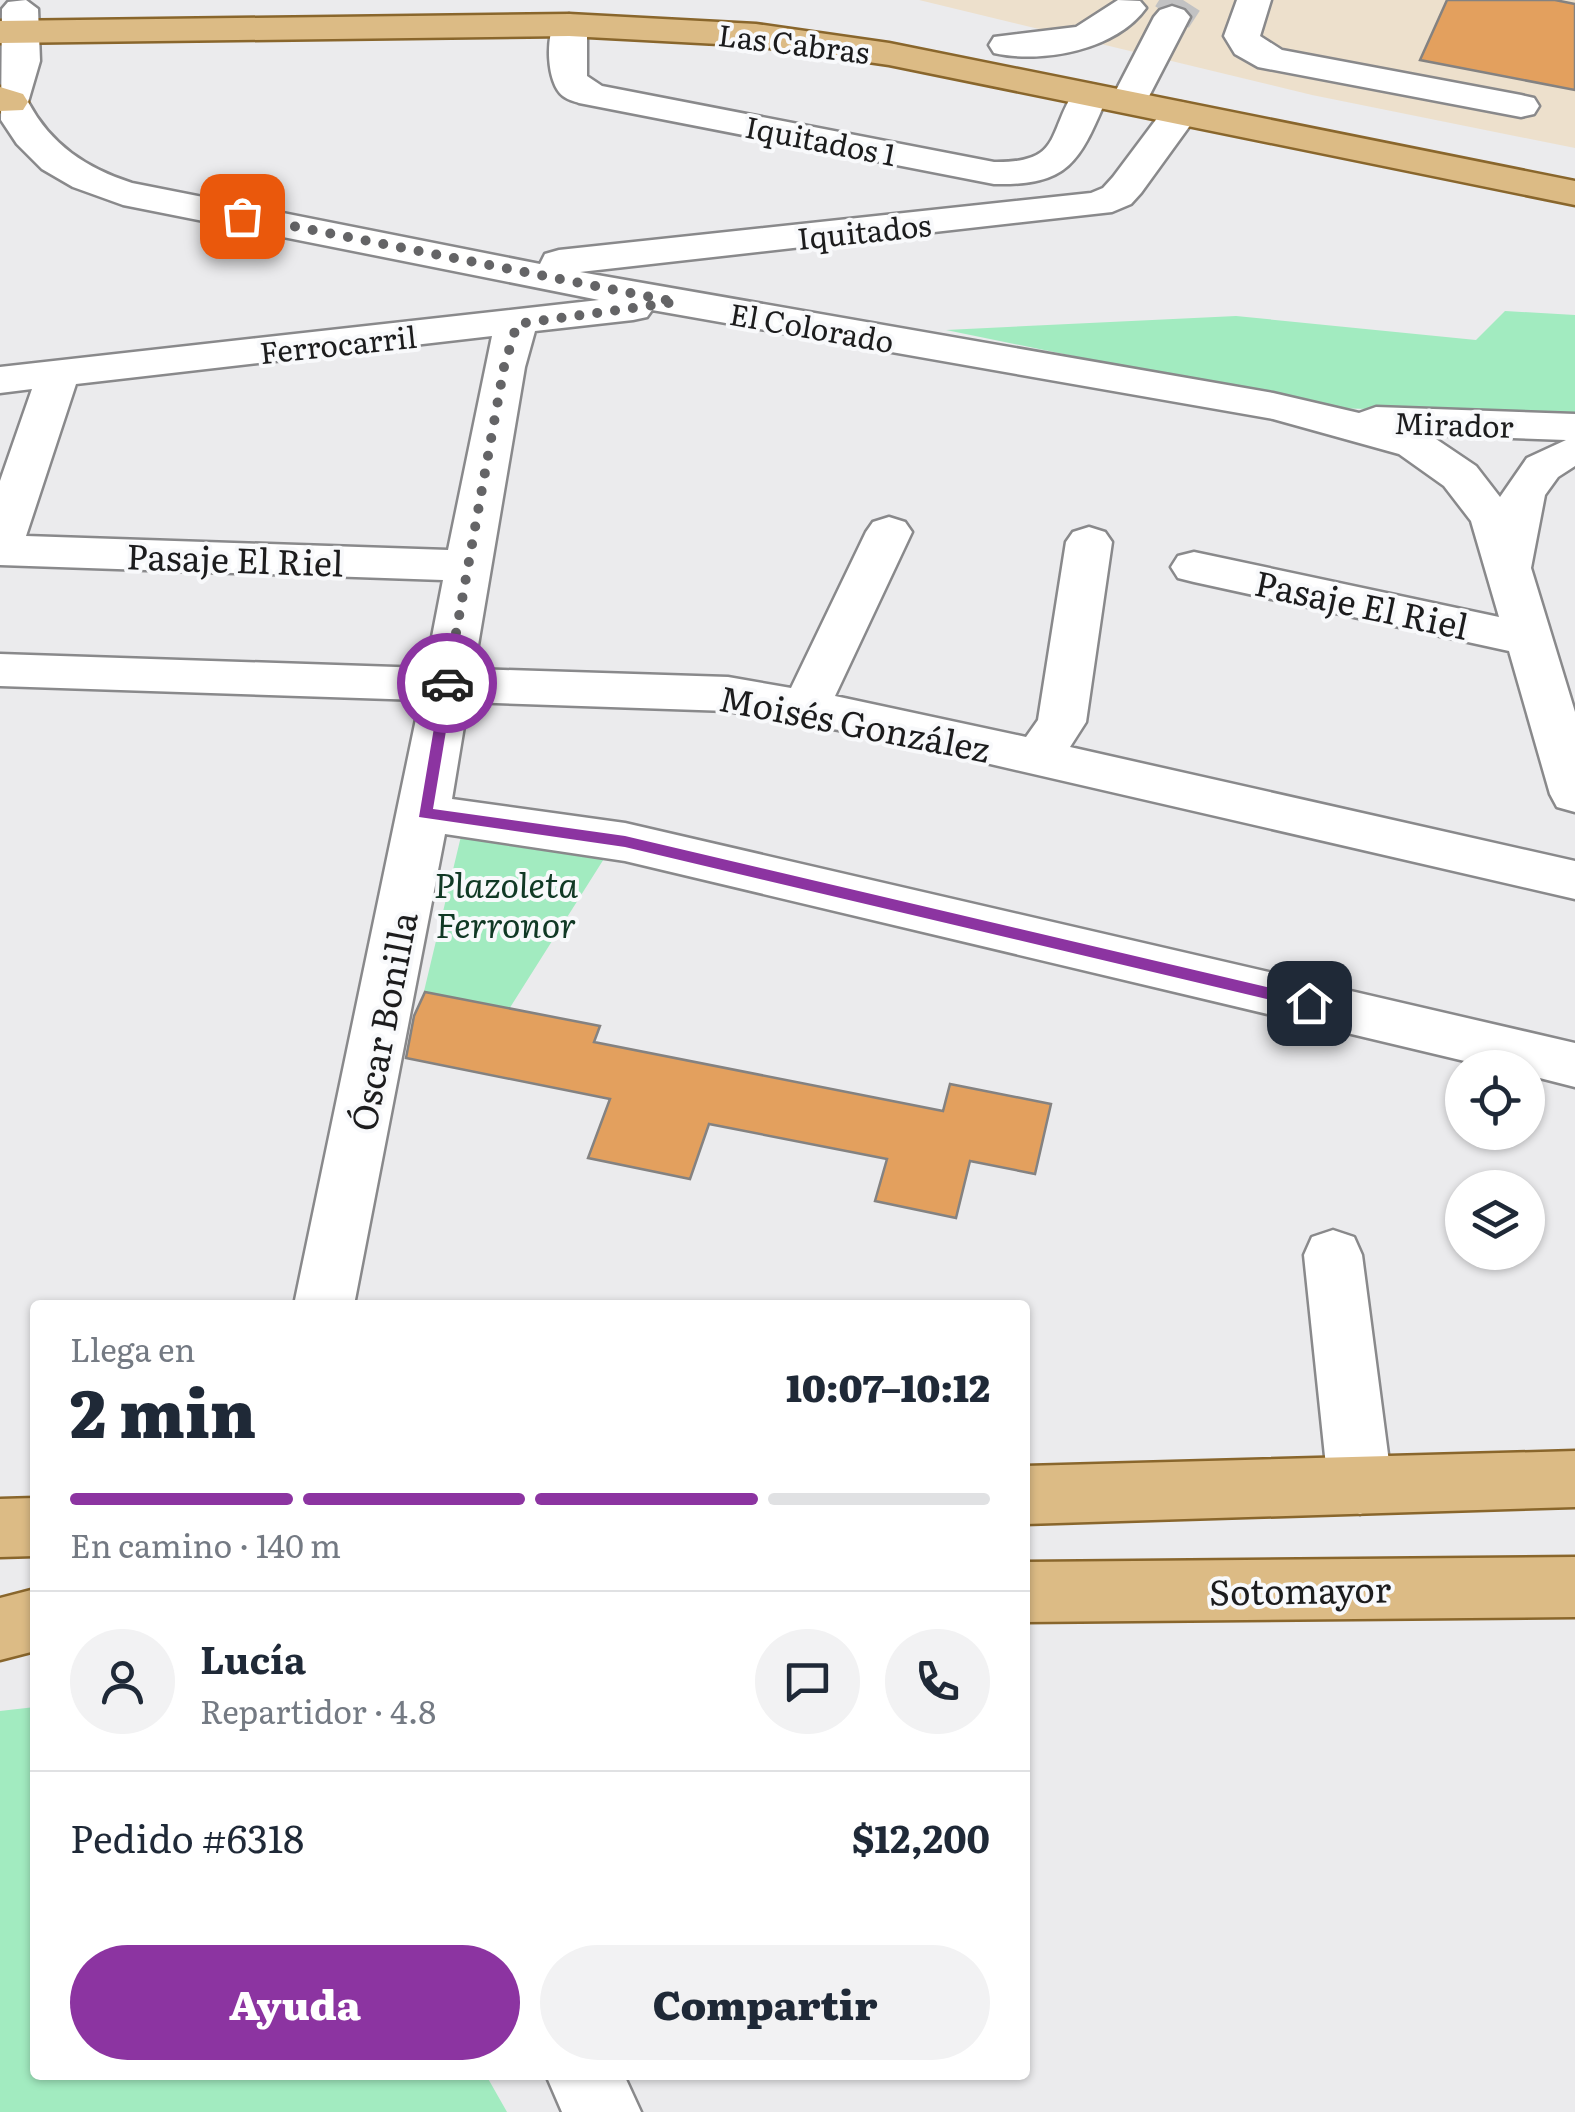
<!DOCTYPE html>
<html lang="es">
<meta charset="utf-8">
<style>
:root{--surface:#fff;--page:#f2f2f3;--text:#1f2937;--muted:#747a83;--line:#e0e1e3;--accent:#8c34a1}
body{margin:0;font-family:Literata,serif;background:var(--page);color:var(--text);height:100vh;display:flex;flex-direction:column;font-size:38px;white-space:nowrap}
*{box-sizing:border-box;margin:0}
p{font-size:32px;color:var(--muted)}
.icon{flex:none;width:55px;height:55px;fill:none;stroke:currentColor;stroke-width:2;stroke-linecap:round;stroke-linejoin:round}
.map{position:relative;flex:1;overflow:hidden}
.drawer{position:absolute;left:30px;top:1300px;width:1000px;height:780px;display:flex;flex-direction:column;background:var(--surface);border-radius:10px;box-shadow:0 2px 8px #0004}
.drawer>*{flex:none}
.buttons{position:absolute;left:1445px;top:1050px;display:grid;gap:20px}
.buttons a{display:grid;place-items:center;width:100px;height:100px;border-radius:50%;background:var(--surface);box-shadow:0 2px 8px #0004;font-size:50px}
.pin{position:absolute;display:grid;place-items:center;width:85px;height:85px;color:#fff;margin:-42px;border-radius:20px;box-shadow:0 5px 15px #0006}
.courier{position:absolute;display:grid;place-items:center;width:100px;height:100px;margin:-50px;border:8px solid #8c34a1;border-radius:50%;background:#fff;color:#222;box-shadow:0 2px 12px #0007}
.summary em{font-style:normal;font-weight:800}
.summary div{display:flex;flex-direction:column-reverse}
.summary{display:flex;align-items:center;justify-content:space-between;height:170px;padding:0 40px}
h1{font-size:65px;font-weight:800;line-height:75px}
.bar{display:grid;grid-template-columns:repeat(4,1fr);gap:15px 10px;align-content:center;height:120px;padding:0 40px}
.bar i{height:12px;border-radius:8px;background:var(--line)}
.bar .on{background:var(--accent)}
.bar p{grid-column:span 4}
.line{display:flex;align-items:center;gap:25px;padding:0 40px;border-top:2px solid var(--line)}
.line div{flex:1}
.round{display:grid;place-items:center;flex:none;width:105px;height:105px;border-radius:52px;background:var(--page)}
.cta{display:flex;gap:20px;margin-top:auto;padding:20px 40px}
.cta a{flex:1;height:115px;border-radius:60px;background:var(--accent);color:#fff;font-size:40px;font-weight:800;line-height:115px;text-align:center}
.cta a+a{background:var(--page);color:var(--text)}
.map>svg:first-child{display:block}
</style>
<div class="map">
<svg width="1575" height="2112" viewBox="0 0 1575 2112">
<rect width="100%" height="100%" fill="#ebebed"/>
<!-- industrial -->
<path fill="#ede0cc" d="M919,0H1575V148L1312,95Z"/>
<!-- green -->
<path fill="#a2ebc0" d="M1505,311L1575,315V414L1328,408L946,330L1236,316L1476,340Z
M462,832L607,854L504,1017L420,1008Z
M35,1707V2075H486L507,2112H0V1711Z"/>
<!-- building -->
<path fill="#e3a05e" stroke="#848281" stroke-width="2.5" d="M1447,0H1555L1575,4V90L1420,60Z
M425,992L600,1026L594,1042L943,1111L950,1084L1051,1104L1035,1174L970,1161L956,1218L875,1201L887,1159L709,1124L690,1179L588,1158L610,1099L406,1058L414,1016Z"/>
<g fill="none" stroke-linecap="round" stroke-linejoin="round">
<!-- minor-tunnel -->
<path stroke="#c2c2c3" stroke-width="40" stroke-dasharray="40 20" stroke-linecap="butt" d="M1172,17L1183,0"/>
<!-- minor casing -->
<g stroke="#89898b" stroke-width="5">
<path id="minor" d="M26,0L38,9L40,61L28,102C51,145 86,168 132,183L540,264L545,254L559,250L1091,193L1103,188L1113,177L1167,105L1180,102L1193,105L1199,113L1141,193L1131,204L1112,212L580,272L1273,393L1359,413L1376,407L1575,414V466L1558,477L1545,495L1531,568L1575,712V812L1557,807L1550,794L1509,651L1194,582L1178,578L1171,567L1178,556L1194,552L1499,617L1471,521L1444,486L1399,454L1273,419L652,310L647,317L633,320L535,331L525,367L474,669L728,677L791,688L866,532L873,522L889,517L905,522L912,532L835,696L1026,737L1038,720L1066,542L1073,532L1089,527L1105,532L1112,542L1086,722L1070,747L1575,861V899L856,733L728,711L468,702L452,799L625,823L1575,1043V1087L1528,1075V1068H1494L625,861L445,834L354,1305H294L420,700L0,686V654L426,668L443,580L0,565V481L32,389L0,393V367L599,300L123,205L73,187L42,169L17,144L1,120L2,9L8,2ZM492,336L448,550L26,536L76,384ZM1430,435L1566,440L1527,458L1500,497L1476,466Z
M1118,0L1140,1L1146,8C1116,50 1042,64 994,53L989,45L994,37L1076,27Z
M1237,0H1271L1260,36L1282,50L1521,95L1534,98L1539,106L1534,114L1521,117L1258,67L1235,54L1224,36Z
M1172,6L1184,10L1190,17L1146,102L1141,110L1128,113L1115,110L1110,102L1154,17L1160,10Z
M569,14L581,18L587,25V76L602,86L994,162C1064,163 1046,133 1077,87L1090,84L1103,87L1108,95C1080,160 1071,186 994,184L579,103C574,101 568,100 563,96C546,83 545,34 557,18Z
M1333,1230L1354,1237L1362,1255L1392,1485L1382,1505L1360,1514L1338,1505L1328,1485L1304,1255L1312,1237Z
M546,2075H624L641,2112H562Z"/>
</g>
<!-- major casing -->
<g stroke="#89662c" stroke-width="5">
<path id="major" d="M569,14L756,24L889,43L1575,181V205L889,65L756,46L569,36L0,43V21Z
M0,87L23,94L28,102L23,110L0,111Z
M1575,1451V1507L1025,1524V1466Z
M35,1498V1556L0,1557V1499Z
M1575,1557V1617L1025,1622V1562Z
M35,1589V1651L0,1660V1598Z"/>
</g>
<!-- minor -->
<use href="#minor" fill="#fff" fill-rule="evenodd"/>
<!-- major -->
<use href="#major" fill="#dcbb85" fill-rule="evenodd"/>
</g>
<!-- route -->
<path fill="#8c34a1" d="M442,680L454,683L433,809L625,836L1309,997L1317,1003L1309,1009L625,847L419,817Z"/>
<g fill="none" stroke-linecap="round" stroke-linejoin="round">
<!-- done -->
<path stroke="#646466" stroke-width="10" stroke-dasharray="0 18" d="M242,216L676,302L517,324L504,367L447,683"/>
</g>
<g text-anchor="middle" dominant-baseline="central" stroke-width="8" stroke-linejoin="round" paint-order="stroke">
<!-- far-street labels -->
<g font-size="30" fill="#1c1c1d" stroke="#f8f9fb">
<text transform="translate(794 42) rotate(7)">Las Cabras</text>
<text transform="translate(821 139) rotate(11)">Iquitados 1</text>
<text transform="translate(864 230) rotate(-6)">Iquitados</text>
<text transform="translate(812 326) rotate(10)">El Colorado</text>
<text transform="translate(338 343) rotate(-6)">Ferrocarril</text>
<text transform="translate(1454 423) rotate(2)">Mirador</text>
</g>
<!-- street labels -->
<g font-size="35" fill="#1c1c1d" stroke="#f8f9fb">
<text transform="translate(235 558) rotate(2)">Pasaje El Riel</text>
<text transform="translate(1362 603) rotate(12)">Pasaje El Riel</text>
<text transform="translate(855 722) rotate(11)">Moisés González</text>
<text transform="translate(382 1021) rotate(-79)">Óscar Bonilla</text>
<text transform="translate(1300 1589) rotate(-1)">Sotomayor</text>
</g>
<!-- park labels -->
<g font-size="35" font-style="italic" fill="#113925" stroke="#f8f9fb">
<text x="506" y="883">Plazoleta<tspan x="506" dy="40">Ferronor</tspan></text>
</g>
</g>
</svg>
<div class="buttons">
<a><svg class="icon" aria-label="locate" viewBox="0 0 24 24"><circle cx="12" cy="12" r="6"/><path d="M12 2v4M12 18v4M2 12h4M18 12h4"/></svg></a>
<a><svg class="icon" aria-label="layers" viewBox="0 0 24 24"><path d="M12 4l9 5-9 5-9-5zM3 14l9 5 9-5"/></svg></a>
</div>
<div class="pin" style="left:242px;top:216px;background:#ea580c"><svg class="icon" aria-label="bag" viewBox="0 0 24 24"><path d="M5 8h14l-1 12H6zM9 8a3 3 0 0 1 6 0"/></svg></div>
<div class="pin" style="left:1309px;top:1003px;background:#1f2937"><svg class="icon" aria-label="home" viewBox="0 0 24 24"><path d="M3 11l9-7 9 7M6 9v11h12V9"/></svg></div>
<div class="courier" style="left:447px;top:683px"><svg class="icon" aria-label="car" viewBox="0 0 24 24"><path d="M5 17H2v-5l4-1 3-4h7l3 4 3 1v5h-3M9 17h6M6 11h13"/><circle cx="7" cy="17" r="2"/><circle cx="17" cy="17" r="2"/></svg></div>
<section class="drawer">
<div class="summary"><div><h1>2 min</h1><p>Llega en</p></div><em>10:07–10:12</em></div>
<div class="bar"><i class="on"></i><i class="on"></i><i class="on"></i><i></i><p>En camino · 140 m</p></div>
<div class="line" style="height:180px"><a class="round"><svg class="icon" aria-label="person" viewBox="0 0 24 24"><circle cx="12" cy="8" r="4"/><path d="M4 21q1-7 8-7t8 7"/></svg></a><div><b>Lucía</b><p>Repartidor · 4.8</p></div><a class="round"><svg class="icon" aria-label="chat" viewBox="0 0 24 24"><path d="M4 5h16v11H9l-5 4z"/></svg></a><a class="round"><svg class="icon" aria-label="phone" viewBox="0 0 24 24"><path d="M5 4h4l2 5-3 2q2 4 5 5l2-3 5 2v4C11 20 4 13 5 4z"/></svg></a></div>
<div class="line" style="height:130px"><div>Pedido #6318</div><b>$12,200</b></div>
<div class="cta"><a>Ayuda</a><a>Compartir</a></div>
</section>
</div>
